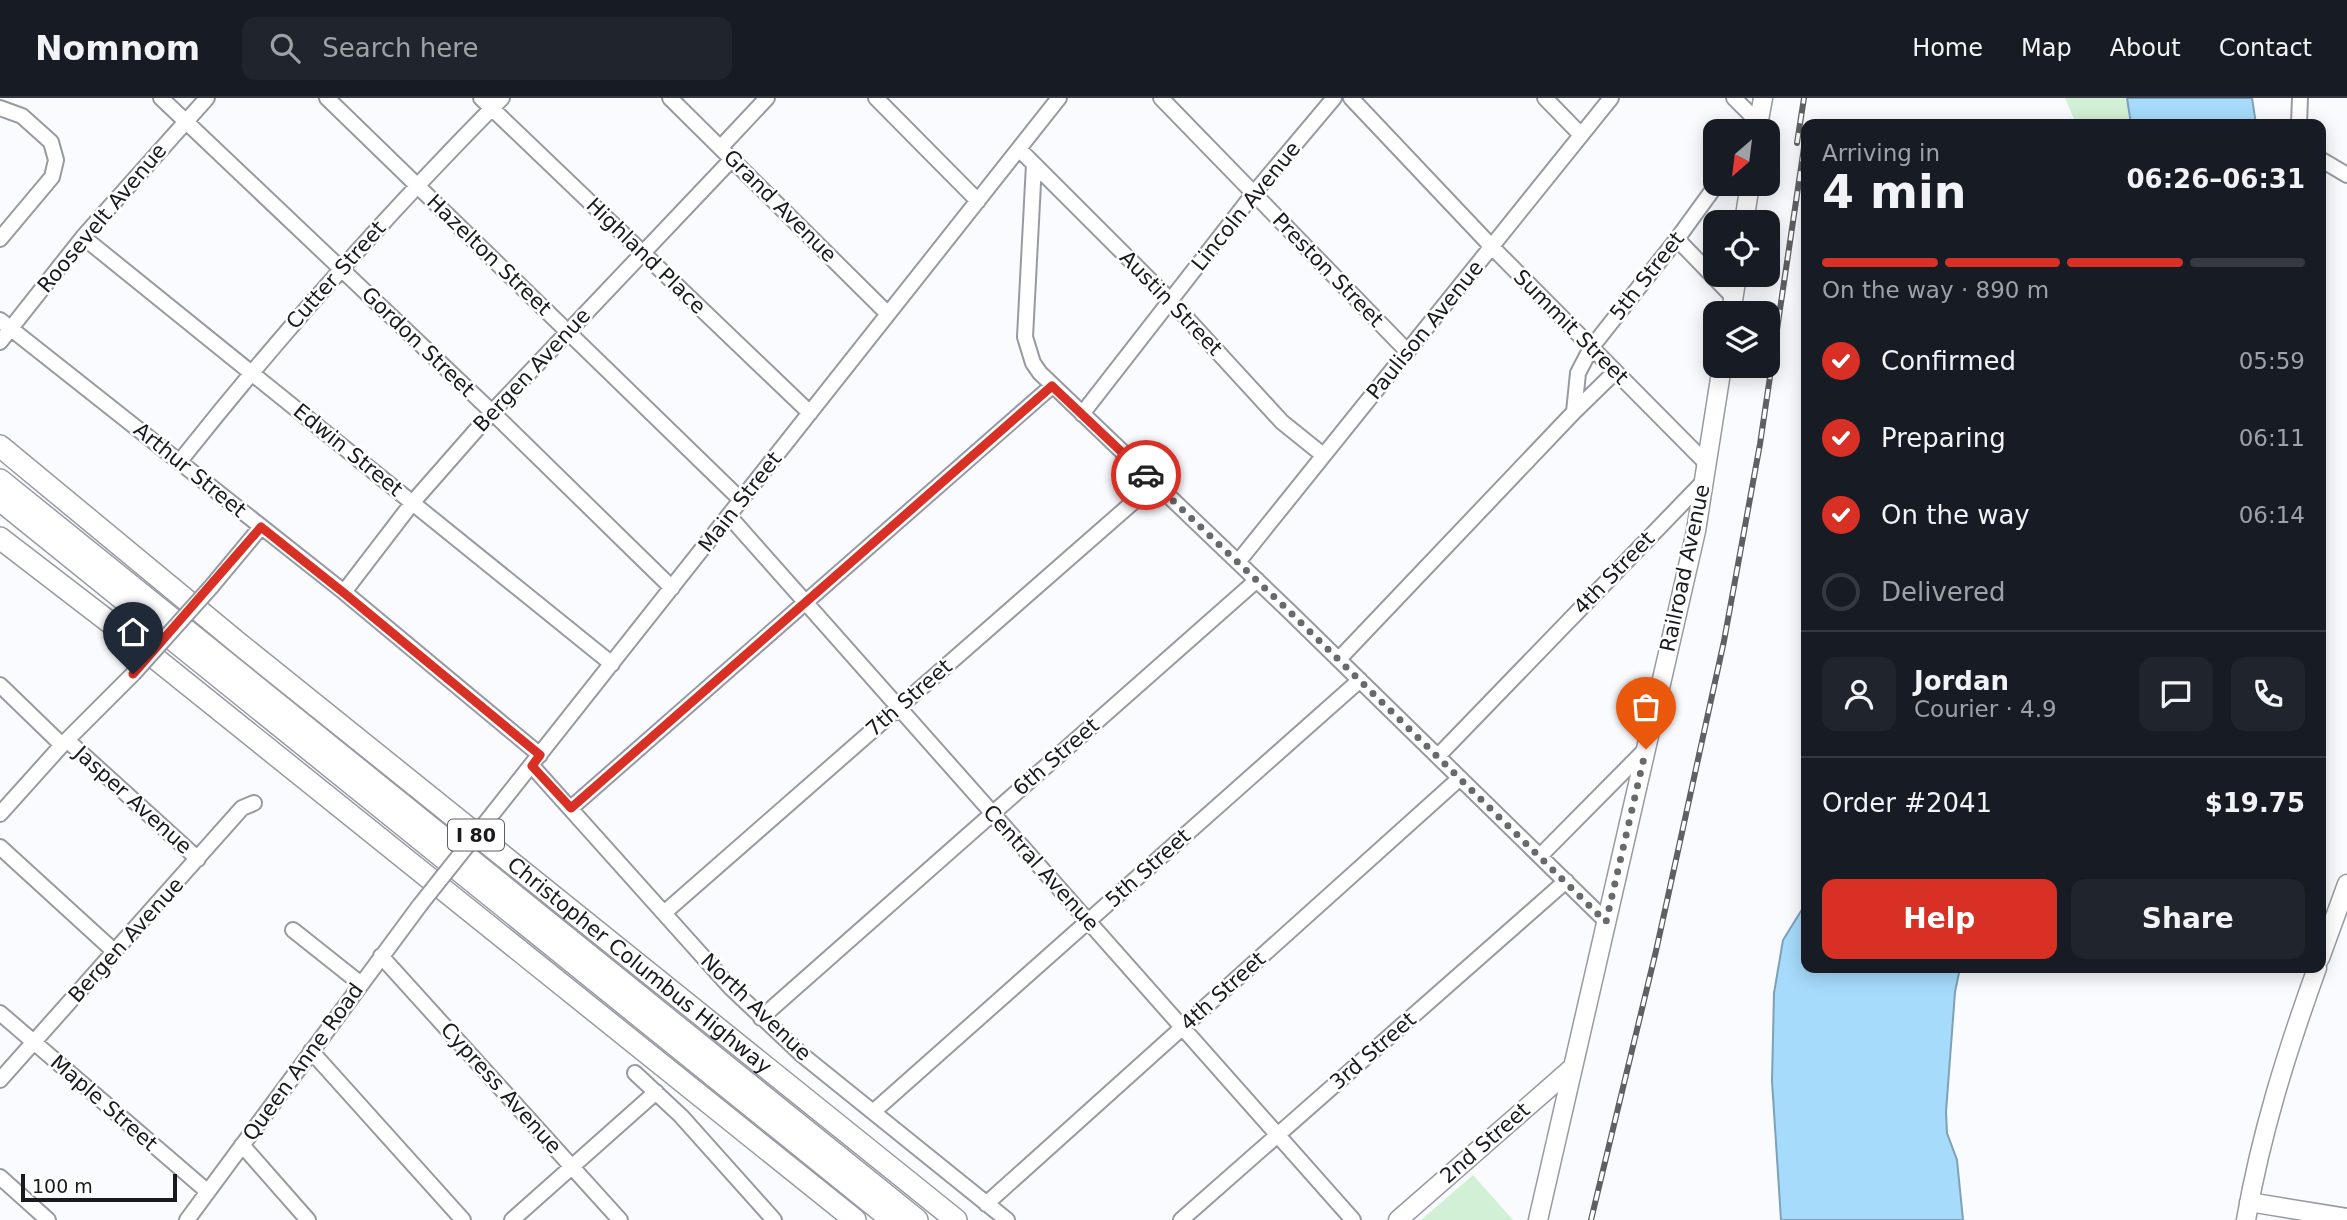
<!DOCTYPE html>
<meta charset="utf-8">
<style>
:root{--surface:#171b24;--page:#20242c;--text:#f1f3f6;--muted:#9ea1a6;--line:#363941;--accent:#d93025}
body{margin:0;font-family:"DejaVu Sans",sans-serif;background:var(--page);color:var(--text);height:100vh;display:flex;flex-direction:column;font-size:26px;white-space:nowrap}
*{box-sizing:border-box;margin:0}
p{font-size:23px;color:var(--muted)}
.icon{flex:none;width:38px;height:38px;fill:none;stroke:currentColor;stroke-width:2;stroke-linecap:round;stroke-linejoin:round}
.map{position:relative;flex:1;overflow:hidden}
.side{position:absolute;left:1801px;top:21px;width:525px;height:854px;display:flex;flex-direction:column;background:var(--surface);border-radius:14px;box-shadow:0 4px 18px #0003}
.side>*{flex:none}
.needle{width:46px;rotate:208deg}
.buttons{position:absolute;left:1703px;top:21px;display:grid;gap:14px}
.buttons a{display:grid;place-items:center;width:77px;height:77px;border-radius:14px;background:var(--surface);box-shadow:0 4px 18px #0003;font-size:35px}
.scale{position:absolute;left:21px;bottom:18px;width:156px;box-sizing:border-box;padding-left:7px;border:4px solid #191a1d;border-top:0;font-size:19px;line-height:24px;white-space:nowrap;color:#191a1d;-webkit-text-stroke:5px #fff;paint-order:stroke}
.pin{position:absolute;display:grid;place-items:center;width:60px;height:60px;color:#fff;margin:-72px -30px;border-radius:50% 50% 50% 0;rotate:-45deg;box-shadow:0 0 7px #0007}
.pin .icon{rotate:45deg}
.courier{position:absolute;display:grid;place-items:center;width:70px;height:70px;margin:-35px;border:5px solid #d93025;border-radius:50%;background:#fff;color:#222;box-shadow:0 2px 9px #0007}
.overview em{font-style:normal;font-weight:700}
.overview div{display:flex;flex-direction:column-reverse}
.overview{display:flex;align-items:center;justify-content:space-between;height:119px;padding:0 21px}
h1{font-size:46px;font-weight:700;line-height:52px}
.bar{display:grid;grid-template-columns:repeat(4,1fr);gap:10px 7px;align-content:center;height:84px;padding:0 21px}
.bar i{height:9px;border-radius:5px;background:var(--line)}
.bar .active{background:var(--accent)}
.bar p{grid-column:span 4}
.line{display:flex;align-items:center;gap:18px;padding:0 21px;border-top:2px solid var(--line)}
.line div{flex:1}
.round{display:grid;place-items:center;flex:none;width:74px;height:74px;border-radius:14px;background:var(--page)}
ol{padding:0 21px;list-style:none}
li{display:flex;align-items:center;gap:21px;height:77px}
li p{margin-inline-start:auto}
li .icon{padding:7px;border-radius:50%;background:var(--accent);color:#fff;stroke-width:4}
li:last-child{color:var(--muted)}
li i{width:38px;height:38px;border:4px solid var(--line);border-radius:50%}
.cta{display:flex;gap:14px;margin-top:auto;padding:14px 21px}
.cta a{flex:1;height:80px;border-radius:14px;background:var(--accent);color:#fff;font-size:28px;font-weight:700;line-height:80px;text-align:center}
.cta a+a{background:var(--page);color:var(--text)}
header{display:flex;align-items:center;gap:42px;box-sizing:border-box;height:98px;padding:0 35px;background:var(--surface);border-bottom:2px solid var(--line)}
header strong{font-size:33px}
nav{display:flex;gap:38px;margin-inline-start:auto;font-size:24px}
.search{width:490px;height:63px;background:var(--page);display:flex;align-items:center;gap:18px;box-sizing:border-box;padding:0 24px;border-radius:14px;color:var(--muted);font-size:26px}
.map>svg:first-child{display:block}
</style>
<header>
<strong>Nomnom</strong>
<div class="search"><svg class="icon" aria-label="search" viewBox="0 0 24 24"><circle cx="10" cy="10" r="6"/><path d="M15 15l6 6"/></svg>Search here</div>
<nav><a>Home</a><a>Map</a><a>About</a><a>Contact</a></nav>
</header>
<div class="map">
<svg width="2347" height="1122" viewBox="0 0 2347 1122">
<rect width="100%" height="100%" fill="#fafbfe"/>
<!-- green -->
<path fill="#d2f0d5" d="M2065,0H2127L2131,26H2076Z
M1473,1077L1513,1122H1421Z"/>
<!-- water -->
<path fill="#a6dbfb" stroke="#7ca1b8" stroke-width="2" d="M2127,0H2252L2256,26H2131Z
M1806,805V870H1960L1955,894L1946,1014L1947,1035L1957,1062L1963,1122H1781L1772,983L1774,895L1783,842Z"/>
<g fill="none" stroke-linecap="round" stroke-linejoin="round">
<!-- minor casing -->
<g stroke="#989aa3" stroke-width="18">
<path id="minor" d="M161,0L492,314L672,490
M327,0L741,402
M481,0L810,315
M670,0L888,216
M876,0L978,103
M1161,0L1407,253
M1351,0L1492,149L1706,365
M1545,0L1581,37
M1734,0L1759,25
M0,10L22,18L51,44L56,62L52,79L0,141
M2299,26L2300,0
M721,49L767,0
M1019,51L1170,202L1282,324L1323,357
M2320,61L2347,77
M1034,66L1025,239L1033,265L1040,275L1290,514L1606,823
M83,139L612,566
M1677,141L1733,199
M0,222L344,494L540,657
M0,244L83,139L207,0
M1574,314L1615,274
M1082,316L1254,95L1334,0
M180,363C281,236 388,115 502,0
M729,418L1353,1122
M1238,464L1611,0
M211,489L261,429
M344,494L413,404L492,314L733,60
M1339,561L1574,314L1578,275L1591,250L1677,141L1717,86
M0,587L62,647
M68,643L198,761
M1438,658L1704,383
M532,668L731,890L801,956L1007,1122
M571,710L1052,288
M494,714L1059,0
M0,716L62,647L133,576
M0,749L115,854
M1540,758L1646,651
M664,815L1155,385
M293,832L361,886
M381,858L620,1122
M0,915L208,1094
M761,920L1257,482
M311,953L463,1122
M635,975L681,1018L774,1122
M0,982L242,710L254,705
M873,1014L1360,582
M242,1047L308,1122
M0,1079L48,1122
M986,1106L1460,680
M187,1122L420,807
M512,1122L656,994
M1181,1122L1566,783"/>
</g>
<!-- major casing -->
<g stroke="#989aa3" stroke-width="21">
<path id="major" d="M1757,33L1763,0
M1744,124L1750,86
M1731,215L1737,177
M2320,860L2347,786
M2249,1104L2347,1120
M1398,1122L1573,969
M1538,1122L1696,433L1722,268
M2246,1122C2261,1035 2287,953 2317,870"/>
</g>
<!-- highway casing -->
<g stroke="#989aa3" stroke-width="24">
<g id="highway">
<path id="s1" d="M0,348L237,544L956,1122"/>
<path d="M0,382L917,1122"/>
<path d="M0,402L892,1122"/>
<path d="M0,440L130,540L855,1122"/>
</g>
</g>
<!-- minor -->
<use href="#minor" stroke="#fff" stroke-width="14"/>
<!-- major -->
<use href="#major" stroke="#fff" stroke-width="18"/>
<!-- highway -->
<use href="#highway" stroke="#fff" stroke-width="21"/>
<!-- rail casing -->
<g stroke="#5f6063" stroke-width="6">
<path id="rail" d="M1797,45L1804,0
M1591,1122L1656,853L1724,543L1760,346L1806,36"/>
</g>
<!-- rail -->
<use href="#rail" stroke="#fff" stroke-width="3.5" stroke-dasharray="10" stroke-linecap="butt"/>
<!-- minor-bridge casing -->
<g stroke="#989aa3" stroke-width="18" stroke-linecap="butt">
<path id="minor-bridge" d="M133,576L211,489
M420,807L494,714"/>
</g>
<!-- minor-bridge -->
<use href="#minor-bridge" stroke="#fff" stroke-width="14"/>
</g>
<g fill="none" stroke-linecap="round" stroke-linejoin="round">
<!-- done -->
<path stroke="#68696c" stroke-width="7" stroke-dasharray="0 12.6" d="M1146,377L1290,514L1606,824L1646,651"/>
<!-- route -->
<path stroke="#d93025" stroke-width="9" d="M133,576L261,429L344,495L540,657L532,668L571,710L1052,288L1146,377"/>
</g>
<g text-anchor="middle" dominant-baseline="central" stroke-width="5" stroke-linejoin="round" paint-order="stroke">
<!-- shield labels -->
<rect fill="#fff" stroke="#5e5f61" stroke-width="2" x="448" y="721.5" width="56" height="31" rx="5"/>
<g font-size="19" font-weight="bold" fill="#191a1d">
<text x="476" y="737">I 80</text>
</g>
<!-- street labels -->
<g font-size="21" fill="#191a1d" stroke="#fff">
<text transform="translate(780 108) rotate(45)">Grand Avenue</text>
<text transform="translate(1246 108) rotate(-51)">Lincoln Avenue</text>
<text transform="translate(102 120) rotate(-50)">Roosevelt Avenue</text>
<text transform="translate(489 157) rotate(44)">Hazelton Street</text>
<text transform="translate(646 158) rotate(44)">Highland Place</text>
<text transform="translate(1328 172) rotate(46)">Preston Street</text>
<text transform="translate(336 177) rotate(-48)">Cutter Street</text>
<text transform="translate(1647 178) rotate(-52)">5th Street</text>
<text transform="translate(1171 205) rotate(46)">Austin Street</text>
<text transform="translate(1571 229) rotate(45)">Summit Street</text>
<text transform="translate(1425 232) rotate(-51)">Paulison Avenue</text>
<text transform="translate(418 244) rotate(44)">Gordon Street</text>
<text transform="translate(532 272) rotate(-47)">Bergen Avenue</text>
<text transform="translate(348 352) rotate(39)">Edwin Street</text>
<text transform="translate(190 372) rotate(39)">Arthur Street</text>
<text transform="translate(740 404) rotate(-52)">Main Street</text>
<text transform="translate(1685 470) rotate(-78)">Railroad Avenue</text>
<text transform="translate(1614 475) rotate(-46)">4th Street</text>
<text transform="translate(909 600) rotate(-41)">7th Street</text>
<text transform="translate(1056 659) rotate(-41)">6th Street</text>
<text transform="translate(133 702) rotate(42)">Jasper Avenue</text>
<text transform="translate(1041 770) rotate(48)">Central Avenue</text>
<text transform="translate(1148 770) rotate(-42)">5th Street</text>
<text transform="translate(126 842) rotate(-48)">Bergen Avenue</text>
<text stroke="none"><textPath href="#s1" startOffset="824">Christopher Columbus Highway</textPath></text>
<text transform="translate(1223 893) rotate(-42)">4th Street</text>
<text transform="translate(756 909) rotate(44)">North Avenue</text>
<text transform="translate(1373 953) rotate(-41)">3rd Street</text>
<text transform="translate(303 964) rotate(-54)">Queen Anne Road</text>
<text transform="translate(501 990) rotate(48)">Cypress Avenue</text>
<text transform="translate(104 1005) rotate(41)">Maple Street</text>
<text transform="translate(1485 1045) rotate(-41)">2nd Street</text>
</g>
</g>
</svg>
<div class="buttons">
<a><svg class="needle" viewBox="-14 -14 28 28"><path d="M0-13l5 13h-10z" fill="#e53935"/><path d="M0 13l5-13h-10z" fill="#9ea1a6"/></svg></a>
<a><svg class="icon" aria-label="locate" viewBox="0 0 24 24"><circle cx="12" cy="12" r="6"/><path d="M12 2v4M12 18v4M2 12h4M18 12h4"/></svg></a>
<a><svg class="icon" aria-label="layers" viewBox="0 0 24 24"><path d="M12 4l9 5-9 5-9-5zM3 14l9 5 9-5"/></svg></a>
</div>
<div class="scale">100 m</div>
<div class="pin" style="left:1646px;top:651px;background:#ea580c"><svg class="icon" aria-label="bag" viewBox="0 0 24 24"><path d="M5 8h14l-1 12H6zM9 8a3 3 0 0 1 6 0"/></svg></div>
<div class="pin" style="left:133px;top:576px;background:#1f2937"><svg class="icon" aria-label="home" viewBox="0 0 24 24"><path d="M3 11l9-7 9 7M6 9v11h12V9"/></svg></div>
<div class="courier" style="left:1146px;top:377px"><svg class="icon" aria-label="car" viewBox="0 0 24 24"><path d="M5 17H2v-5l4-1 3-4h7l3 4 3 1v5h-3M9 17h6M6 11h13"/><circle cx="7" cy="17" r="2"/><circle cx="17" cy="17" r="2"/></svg></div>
<section class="side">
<div class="overview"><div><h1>4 min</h1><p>Arriving in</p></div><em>06:26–06:31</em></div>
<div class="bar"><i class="active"></i><i class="active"></i><i class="active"></i><i></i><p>On the way · 890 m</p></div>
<ol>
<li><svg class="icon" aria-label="check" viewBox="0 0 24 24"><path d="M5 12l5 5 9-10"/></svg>Confirmed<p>05:59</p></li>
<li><svg class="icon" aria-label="check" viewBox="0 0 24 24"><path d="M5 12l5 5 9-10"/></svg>Preparing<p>06:11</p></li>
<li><svg class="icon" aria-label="check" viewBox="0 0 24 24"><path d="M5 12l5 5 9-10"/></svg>On the way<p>06:14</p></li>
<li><i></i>Delivered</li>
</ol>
<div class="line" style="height:126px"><a class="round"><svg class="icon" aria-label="person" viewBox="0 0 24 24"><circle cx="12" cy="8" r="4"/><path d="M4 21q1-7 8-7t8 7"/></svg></a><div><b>Jordan</b><p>Courier · 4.9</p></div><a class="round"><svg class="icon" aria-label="chat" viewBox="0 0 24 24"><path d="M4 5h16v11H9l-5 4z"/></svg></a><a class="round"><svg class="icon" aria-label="phone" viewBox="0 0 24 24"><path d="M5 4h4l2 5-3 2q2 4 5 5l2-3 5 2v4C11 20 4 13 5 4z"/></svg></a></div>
<div class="line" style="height:91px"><div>Order #2041</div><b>$19.75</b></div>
<div class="cta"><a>Help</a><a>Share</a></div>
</section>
</div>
